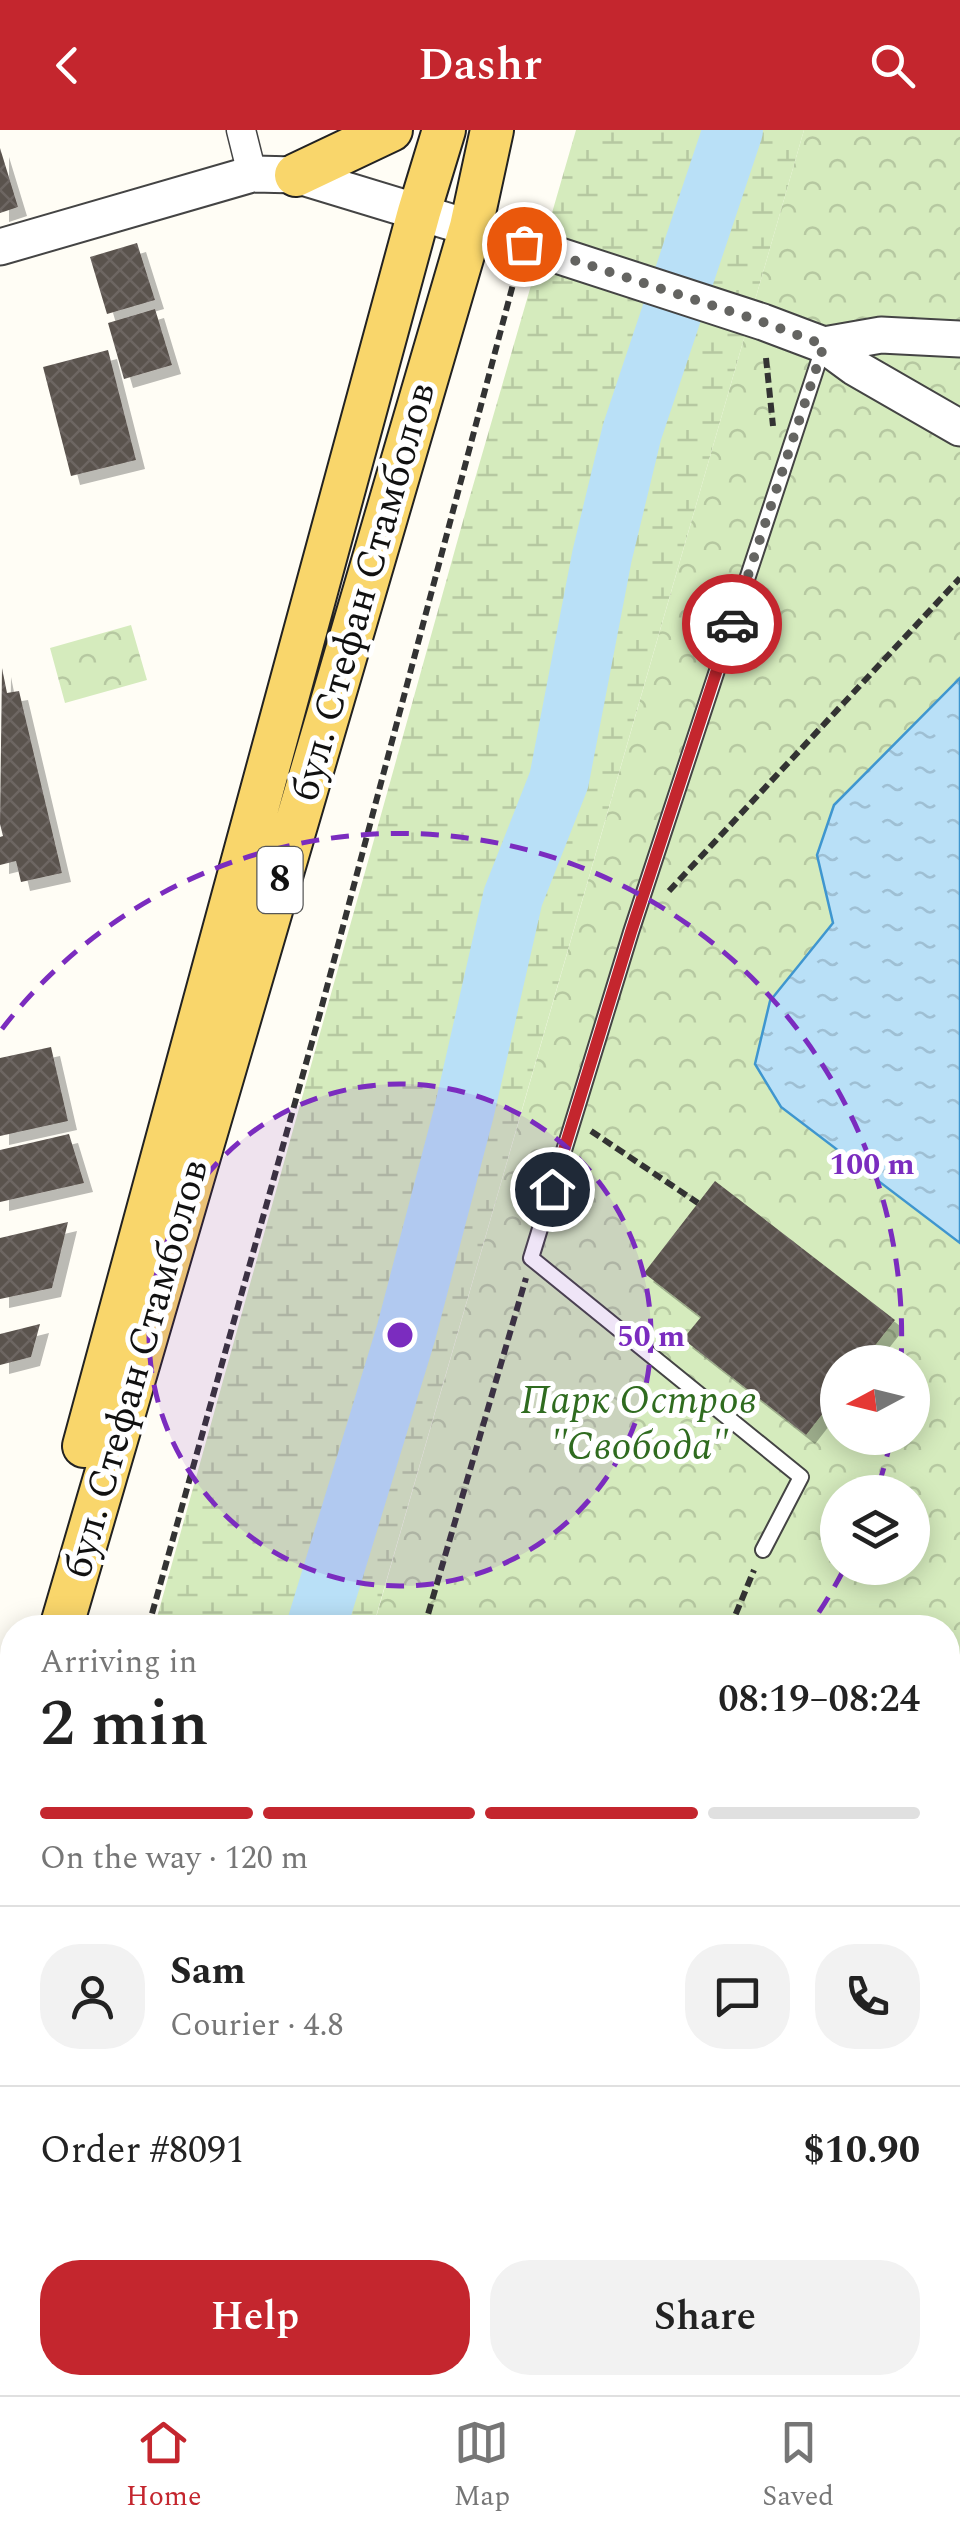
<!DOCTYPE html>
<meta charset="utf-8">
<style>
:root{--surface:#fff;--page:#f2f2f2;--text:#222;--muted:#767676;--line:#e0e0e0;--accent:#c4262e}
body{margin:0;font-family:Spectral,serif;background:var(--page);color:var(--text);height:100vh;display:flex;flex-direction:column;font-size:38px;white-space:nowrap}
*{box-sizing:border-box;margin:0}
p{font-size:32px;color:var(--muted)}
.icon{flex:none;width:55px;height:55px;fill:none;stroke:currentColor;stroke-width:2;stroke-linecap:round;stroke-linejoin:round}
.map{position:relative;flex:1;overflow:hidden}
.side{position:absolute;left:0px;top:1485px;width:960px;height:780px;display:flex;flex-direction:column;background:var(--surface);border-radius:40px 40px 0 0;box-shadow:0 5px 25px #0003}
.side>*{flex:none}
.needle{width:65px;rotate:263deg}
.fabs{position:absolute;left:820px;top:1215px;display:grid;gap:20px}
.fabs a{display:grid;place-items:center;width:110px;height:110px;border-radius:50%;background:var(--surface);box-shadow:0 5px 25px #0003;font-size:50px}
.pin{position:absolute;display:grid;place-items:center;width:85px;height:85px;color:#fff;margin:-42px;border:5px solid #fff;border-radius:50%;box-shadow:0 2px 10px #0007}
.courier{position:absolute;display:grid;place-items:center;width:100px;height:100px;margin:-50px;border:8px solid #c4262e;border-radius:50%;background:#fff;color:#222;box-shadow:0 2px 12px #0007}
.summary em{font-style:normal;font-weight:600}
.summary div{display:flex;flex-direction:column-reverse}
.summary{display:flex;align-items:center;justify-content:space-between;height:170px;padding:0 40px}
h1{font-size:65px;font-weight:600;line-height:75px}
.bar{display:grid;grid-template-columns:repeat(4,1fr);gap:15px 10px;align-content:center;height:120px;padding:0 40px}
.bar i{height:12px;border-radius:8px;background:var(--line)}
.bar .active{background:var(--accent)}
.bar p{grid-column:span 4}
.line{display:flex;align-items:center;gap:25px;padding:0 40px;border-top:2px solid var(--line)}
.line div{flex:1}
.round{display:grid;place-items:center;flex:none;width:105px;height:105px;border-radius:40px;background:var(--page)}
.primary-button{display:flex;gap:20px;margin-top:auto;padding:20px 40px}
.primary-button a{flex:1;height:115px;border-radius:40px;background:var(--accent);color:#fff;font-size:40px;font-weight:600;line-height:115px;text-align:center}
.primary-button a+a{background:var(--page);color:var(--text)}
header{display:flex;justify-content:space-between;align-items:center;height:130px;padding:0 40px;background:var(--accent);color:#fff;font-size:45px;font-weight:600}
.tab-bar{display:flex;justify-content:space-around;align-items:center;height:140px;border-top:2px solid var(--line);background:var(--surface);font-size:28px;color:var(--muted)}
.tab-bar a{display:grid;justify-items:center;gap:5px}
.tab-bar .active{color:var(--accent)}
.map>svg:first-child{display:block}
</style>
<header><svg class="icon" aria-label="back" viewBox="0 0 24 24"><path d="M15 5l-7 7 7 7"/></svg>Dashr<svg class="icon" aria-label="search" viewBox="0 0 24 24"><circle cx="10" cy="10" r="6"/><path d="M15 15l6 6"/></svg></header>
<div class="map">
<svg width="960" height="2265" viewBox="0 0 960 2265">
<defs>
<pattern id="wetland-marsh" width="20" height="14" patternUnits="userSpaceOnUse" patternTransform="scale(2.5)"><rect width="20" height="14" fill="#d5ebbd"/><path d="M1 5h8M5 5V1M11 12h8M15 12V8" fill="none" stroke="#b6c8a1"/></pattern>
<pattern id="park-crowns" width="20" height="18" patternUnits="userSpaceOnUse" patternTransform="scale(2.5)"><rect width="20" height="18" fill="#d5ebbd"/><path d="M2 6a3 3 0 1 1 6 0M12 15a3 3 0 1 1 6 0" fill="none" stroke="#b6c8a1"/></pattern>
<pattern id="garden-dots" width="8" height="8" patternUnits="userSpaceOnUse" patternTransform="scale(2.5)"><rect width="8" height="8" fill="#d5ebbd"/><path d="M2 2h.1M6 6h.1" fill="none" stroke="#b6c8a1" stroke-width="1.8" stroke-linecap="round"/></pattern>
<pattern id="water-ripples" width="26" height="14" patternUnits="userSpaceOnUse" patternTransform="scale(2.5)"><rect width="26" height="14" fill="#b9e0f7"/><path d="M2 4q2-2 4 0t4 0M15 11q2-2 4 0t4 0" fill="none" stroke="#9ebfd3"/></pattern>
<pattern id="building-cross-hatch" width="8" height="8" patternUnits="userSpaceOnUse" patternTransform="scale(2.5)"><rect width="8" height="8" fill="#5a524d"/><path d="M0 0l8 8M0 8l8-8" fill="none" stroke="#6d6662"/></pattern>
<filter id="shadow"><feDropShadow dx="9" dy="9" stdDeviation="0" flood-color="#0004"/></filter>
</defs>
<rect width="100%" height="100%" fill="#fffdf5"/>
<!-- wetland -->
<path fill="url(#wetland-marsh)" d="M576,0H804L373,1497L154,1498L468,373Z
M12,2005V2252L155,2253L151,2265H0V2049Z"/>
<!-- park -->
<path fill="url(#park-crowns)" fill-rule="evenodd" d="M804,0H960V548L834,675L817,725L833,793L770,871L781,977L960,1113V1979L948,2002V1498H373ZM838,1232H912V1308H838ZM838,1362H912V1438H838Z
M131,495L147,550L65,573L50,518Z
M948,2145L960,2151V2265H151L155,2252H948Z"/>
<!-- garden -->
<path fill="url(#garden-dots)" d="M960,1979V2151L948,2145V2002Z"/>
<!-- water -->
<path fill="url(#water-ripples)" stroke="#3f96cf" stroke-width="2.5" d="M960,548V1113L781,977L755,934L770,871L833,793L817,725L834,675Z"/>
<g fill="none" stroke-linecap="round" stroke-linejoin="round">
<!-- river -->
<path stroke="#b9e0f7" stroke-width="60" d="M316,1498L406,1203L464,982L513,767L559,650L602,426L632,302L733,0
M72,2265L78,2252"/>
</g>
<!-- building -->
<path fill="url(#building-cross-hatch)" filter="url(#shadow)" d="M0,18L18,77L0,83Z
M137,113L155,170L107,184L90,127Z
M155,179L172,235L124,249L108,193Z
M108,220L136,330L71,346L43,237Z
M2,538L7,563L19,561L62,743L21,752L16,731L0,735V707L3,706L0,694Z
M51,917L68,991L0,1006V928Z
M69,1004L84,1053L0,1072V1020Z
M715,1051L895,1190L862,1232H838V1264L806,1305L683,1209L701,1187L644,1143Z
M68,1092L52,1158L0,1169V1108Z
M40,1194L31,1227L0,1235V1204Z"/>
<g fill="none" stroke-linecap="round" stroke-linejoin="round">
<!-- service casing -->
<g stroke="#444" stroke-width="18">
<path id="service" d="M763,1420L801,1347L531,1128L631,802L824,215"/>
</g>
<!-- minor casing -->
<g stroke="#444" stroke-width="31">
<path id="minor" d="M241,0L252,44"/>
</g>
<!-- tertiary casing -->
<g stroke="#444" stroke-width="39">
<path id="tertiary" d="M0,117L252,44L296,45L523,114L763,192L824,215L854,237L960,298
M824,215L881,205L960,209"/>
</g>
<!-- primary casing -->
<g stroke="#222" stroke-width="46">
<path id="primary" d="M296,45L391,0
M84,1316L419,82L444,0
M61,1498L471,97L492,0
M0,1620L12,1577
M0,1722L12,1676"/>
</g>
<!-- path -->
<path stroke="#333" stroke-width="6" stroke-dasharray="10 5" stroke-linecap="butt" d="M766,228L773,296
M669,761L960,448
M591,1001L698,1073
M148,1498L319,887L516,143
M424,1498L526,1148
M730,1498L754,1440
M948,1742L960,1752
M948,2002L960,1979
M0,2027L12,1982
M948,2145L960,2151
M502,2252L507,2265
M193,2265L197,2252
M684,2265L698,2252"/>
<!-- service -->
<use href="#service" stroke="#fff" stroke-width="14"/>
<!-- minor -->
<use href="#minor" stroke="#fff" stroke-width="28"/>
<!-- tertiary -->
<use href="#tertiary" stroke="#fff" stroke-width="35"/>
<!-- primary -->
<use href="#primary" stroke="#f9d66b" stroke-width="42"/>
</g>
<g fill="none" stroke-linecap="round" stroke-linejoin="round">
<!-- done -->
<path stroke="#646461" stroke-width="10" stroke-dasharray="0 18" d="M524,114L763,192L824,215L732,494"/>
<!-- route -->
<path stroke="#c4262e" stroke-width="12" d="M552,1059L631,802L732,494"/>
</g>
<!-- distance rings -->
<circle cx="400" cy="1205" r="251" fill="#7b2cbf" fill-opacity=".12"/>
<g fill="none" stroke="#7b2cbf" stroke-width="5" stroke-dasharray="18 12">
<circle cx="400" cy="1205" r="251"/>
<path d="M891 1309A502 502 0 0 1 877 1360M843 1441A502 502 0 0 1 809 1497M2 899A502 502 0 0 1 901 1231"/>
</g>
<g text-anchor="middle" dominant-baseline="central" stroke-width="10" stroke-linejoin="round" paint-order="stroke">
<!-- shield labels -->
<rect fill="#fff" stroke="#585858" stroke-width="2.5" x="257.5" y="717" width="45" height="66" rx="8"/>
<g font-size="38" font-weight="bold" fill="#111">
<text x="280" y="750">8</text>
</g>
<!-- street labels -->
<g font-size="40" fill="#111" stroke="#fff">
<text transform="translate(364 462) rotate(-74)">бул. Стефан Стамболов</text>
<text transform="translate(137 1239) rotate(-74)">бул. Стефан Стамболов</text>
</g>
<!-- park labels -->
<g font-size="40" font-style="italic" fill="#2f6b1f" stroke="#fff">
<text x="639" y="1271">Парк Остров<tspan x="639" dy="46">"Свобода"</tspan></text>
</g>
</g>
<circle cx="400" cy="1205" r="15" fill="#7b2cbf" stroke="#fff" stroke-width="5"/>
<g font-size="30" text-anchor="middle" font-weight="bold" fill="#7b2cbf" stroke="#fff" stroke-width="10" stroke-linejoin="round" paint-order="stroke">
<text x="872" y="1044">100 m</text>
<text x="651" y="1216">50 m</text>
</g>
</svg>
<div class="fabs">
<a><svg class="needle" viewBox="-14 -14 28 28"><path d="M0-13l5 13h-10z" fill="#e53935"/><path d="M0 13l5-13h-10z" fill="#767676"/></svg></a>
<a><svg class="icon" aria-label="layers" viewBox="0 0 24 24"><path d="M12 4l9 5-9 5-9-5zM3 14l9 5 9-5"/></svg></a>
</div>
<div class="pin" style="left:524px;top:114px;background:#ea580c"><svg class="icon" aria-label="bag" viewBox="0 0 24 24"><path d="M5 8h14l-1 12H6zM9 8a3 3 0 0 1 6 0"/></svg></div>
<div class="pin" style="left:552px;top:1059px;background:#1f2937"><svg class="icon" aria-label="home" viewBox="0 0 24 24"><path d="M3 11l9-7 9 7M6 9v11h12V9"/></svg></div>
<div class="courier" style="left:732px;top:494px"><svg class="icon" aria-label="car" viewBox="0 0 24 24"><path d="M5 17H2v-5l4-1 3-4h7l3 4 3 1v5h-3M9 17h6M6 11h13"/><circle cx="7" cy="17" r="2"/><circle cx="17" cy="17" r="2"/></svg></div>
<section class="side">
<div class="summary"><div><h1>2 min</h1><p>Arriving in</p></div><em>08:19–08:24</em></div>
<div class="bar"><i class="active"></i><i class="active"></i><i class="active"></i><i></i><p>On the way · 120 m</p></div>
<div class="line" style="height:180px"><a class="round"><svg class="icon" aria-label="person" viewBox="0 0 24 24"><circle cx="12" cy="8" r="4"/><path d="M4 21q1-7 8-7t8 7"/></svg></a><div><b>Sam</b><p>Courier · 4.8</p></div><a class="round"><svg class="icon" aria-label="chat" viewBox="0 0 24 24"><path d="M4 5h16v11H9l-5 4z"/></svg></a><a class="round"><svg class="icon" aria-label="phone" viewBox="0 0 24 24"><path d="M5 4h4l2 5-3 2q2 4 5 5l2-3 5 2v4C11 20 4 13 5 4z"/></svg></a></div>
<div class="line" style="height:130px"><div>Order #8091</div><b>$10.90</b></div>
<div class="primary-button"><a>Help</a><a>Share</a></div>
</section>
</div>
<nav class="tab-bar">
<a class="active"><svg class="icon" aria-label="home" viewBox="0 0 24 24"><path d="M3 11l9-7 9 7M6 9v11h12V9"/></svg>Home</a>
<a><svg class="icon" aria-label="map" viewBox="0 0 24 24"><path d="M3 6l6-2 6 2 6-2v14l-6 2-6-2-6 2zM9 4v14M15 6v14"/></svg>Map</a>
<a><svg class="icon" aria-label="saved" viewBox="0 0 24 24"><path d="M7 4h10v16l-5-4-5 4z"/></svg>Saved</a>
</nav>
